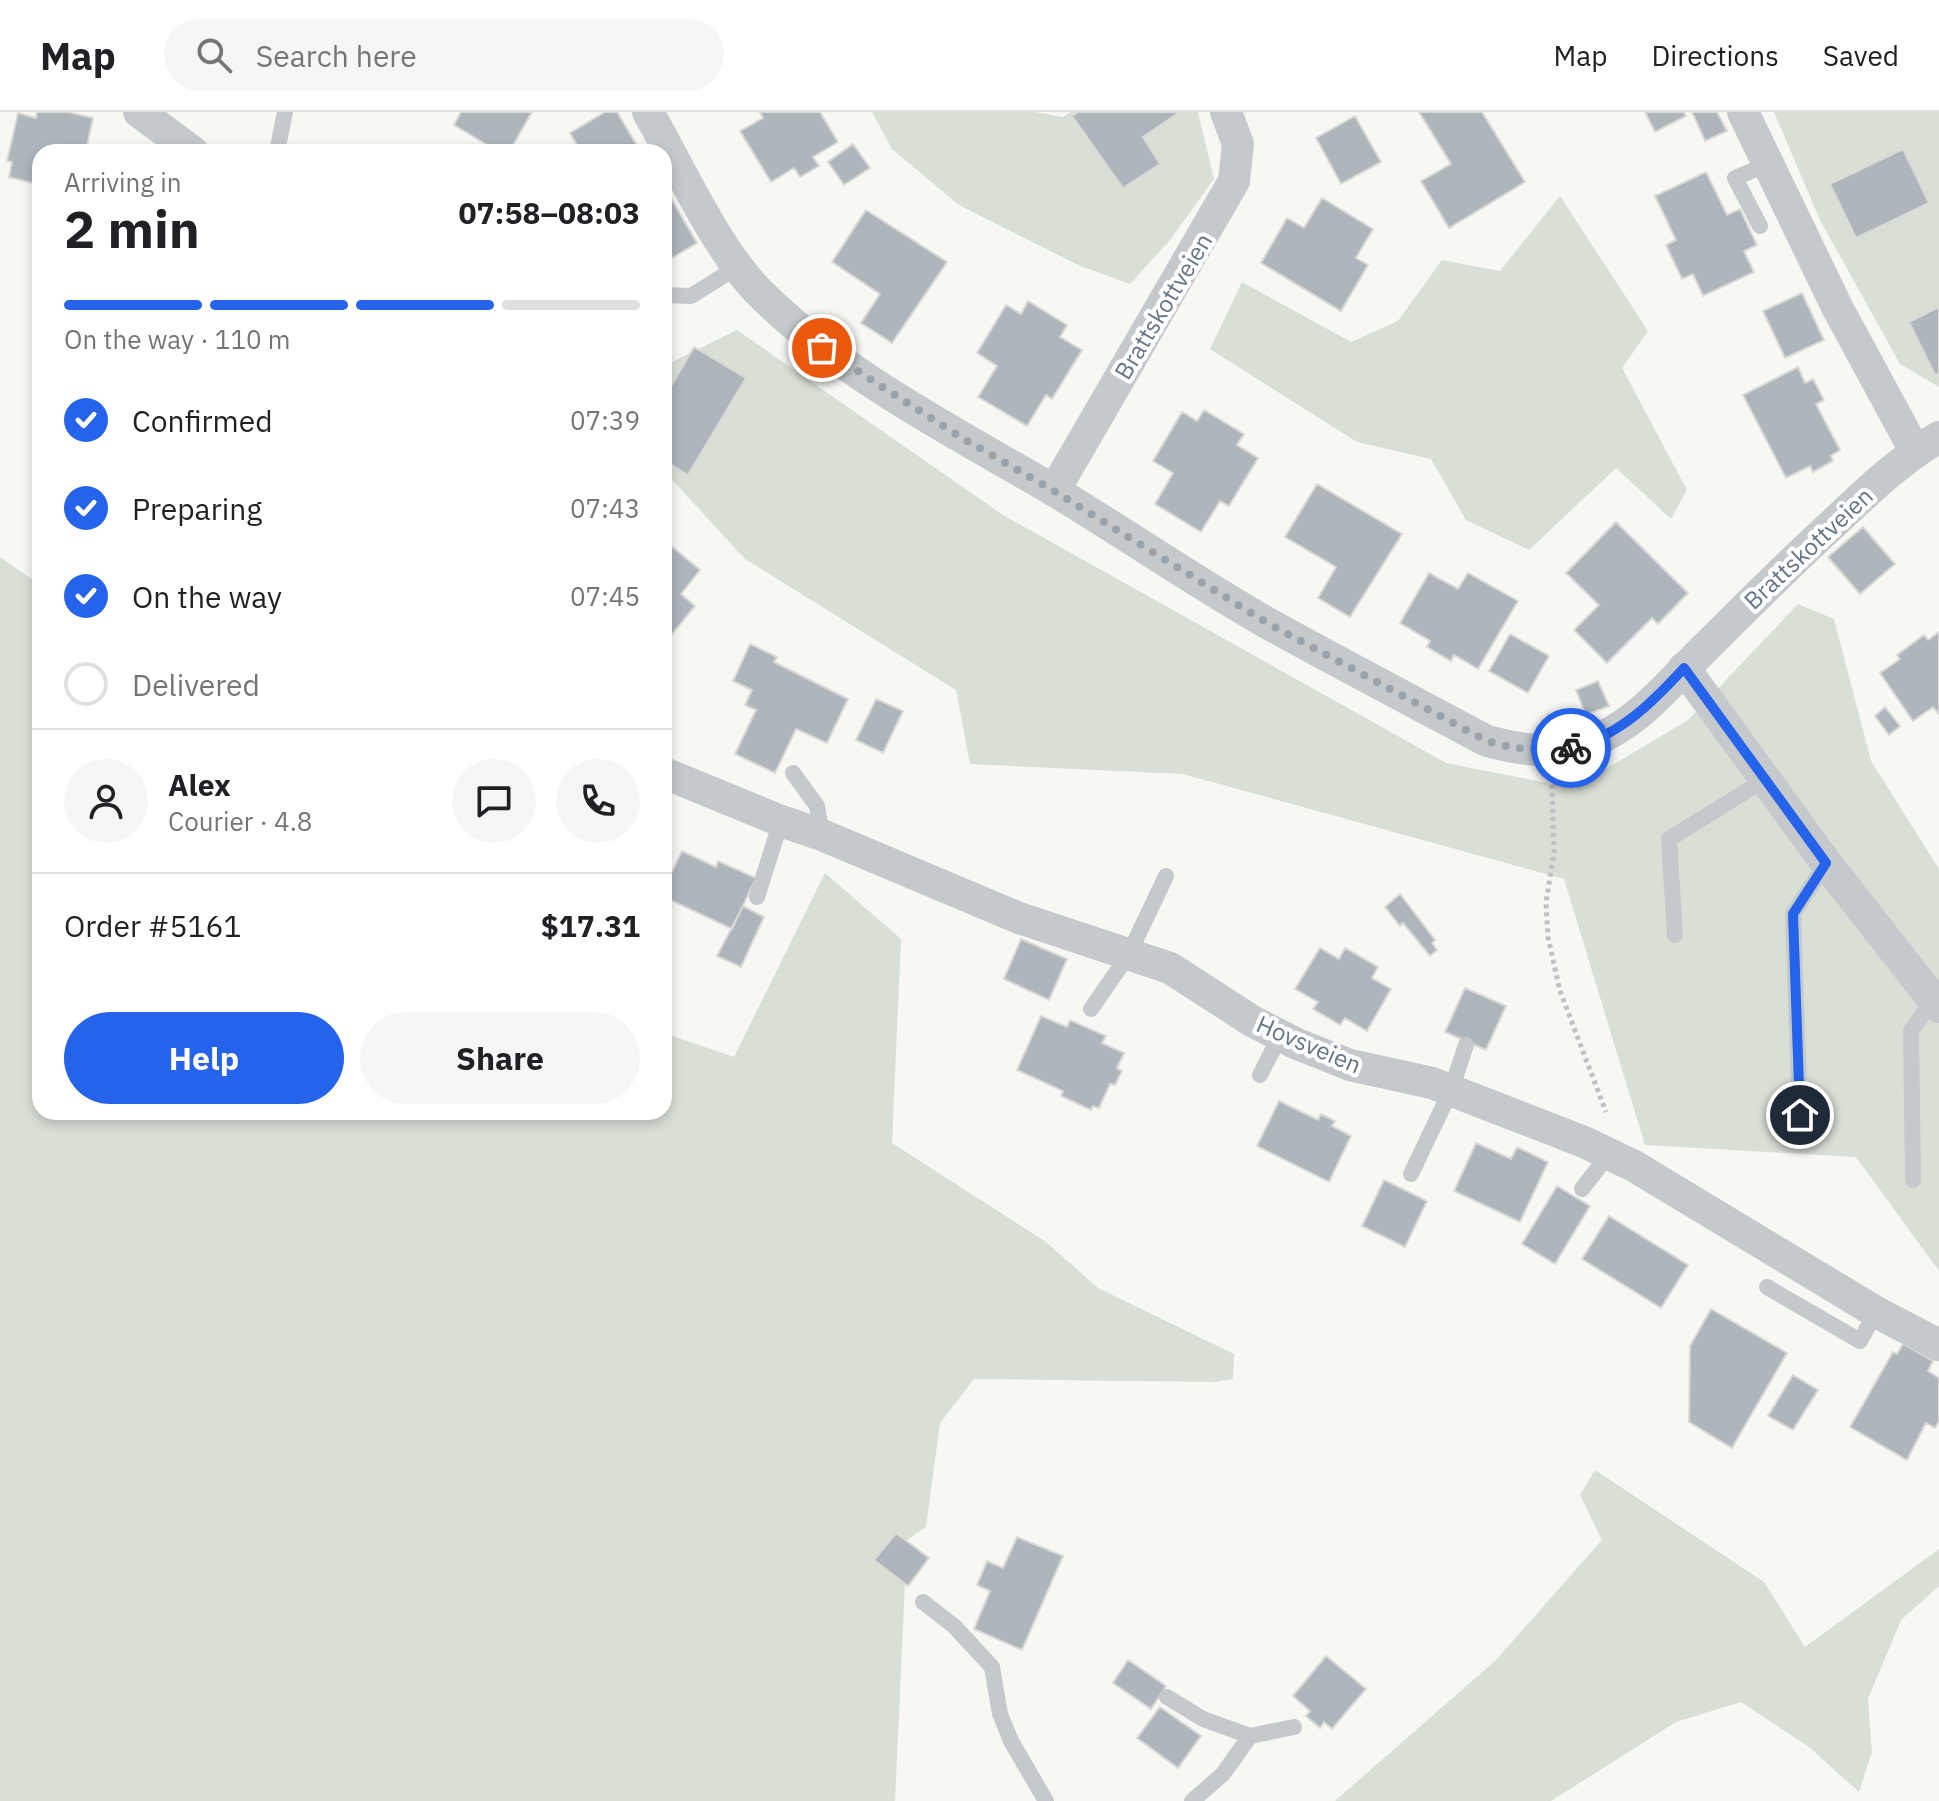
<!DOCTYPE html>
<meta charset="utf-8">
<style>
:root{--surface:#fff;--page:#f6f6f6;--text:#202124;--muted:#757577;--line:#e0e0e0;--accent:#2563eb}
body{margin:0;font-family:"IBM Plex Sans",sans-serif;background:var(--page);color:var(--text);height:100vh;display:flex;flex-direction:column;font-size:30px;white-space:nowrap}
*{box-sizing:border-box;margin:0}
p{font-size:26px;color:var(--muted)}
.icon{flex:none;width:44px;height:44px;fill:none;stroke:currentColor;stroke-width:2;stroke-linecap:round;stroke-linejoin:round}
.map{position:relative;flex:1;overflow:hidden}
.sheet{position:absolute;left:32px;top:32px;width:640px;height:976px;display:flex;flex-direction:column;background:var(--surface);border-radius:24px;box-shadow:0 4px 12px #0003}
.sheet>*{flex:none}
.pin{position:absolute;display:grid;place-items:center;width:68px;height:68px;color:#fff;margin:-34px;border:4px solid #fff;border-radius:50%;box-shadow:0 2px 8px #0007}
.courier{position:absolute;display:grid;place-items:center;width:80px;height:80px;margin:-40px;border:6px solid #2563eb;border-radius:50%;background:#fff;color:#222;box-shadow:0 2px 10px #0007}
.head em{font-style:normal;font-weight:800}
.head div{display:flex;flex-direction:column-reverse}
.head{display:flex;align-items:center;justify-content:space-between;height:136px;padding:0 32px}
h1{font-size:52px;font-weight:800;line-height:60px}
.bar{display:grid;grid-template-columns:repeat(4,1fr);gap:12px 8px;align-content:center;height:96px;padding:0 32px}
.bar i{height:10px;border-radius:6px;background:var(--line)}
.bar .on{background:var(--accent)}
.bar p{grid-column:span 4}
.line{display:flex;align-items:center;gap:20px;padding:0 32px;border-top:2px solid var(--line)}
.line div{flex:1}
.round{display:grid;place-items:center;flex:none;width:84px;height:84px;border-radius:42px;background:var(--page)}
ol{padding:0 32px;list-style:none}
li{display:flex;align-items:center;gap:24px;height:88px}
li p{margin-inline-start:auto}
li .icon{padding:8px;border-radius:50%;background:var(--accent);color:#fff;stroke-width:4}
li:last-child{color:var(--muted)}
li i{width:44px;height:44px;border:4px solid var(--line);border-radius:50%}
.cta{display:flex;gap:16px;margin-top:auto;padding:16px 32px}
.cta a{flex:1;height:92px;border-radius:48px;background:var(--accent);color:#fff;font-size:32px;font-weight:800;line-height:92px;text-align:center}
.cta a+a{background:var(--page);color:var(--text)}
header{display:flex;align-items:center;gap:48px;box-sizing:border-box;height:112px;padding:0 40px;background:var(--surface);border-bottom:2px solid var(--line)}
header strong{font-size:38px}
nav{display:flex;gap:44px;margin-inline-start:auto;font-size:28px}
.search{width:560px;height:72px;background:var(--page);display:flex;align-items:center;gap:20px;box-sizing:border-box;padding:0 28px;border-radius:44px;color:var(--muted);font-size:30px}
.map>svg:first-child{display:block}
</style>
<header>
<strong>Map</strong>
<div class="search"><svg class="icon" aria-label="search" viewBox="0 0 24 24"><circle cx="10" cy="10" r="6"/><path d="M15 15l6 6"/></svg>Search here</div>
<nav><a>Map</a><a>Directions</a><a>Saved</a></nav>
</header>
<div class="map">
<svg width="1939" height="1689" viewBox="0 0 1939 1689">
<rect width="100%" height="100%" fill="#f7f7f4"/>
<!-- green -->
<path fill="#d8dfd5" d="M872,0H1035L1063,5L1071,0H1198L1214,67L1170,128L1130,172L1078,153L959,93L892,37Z
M1774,0H1939V275L1900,252L1820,108Z
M1560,84L1648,219L1622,256L1687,378L1671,407L1616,356L1529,438L1466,408L1431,347L1357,330L1210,237L1242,170L1351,230L1398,209L1442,148L1500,159Z
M737,218L1003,403L1446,651L1574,676L1688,608L1798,492L1834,507L1871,649L1939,757V1159L1856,1045L1645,1033L1564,767L1183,662L970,652L956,578L745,447L664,359V254Z
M0,445L40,473V1000H664V921L734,945L825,761L901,827L892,1031L1046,1130L1098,1176L1234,1242L1233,1267L1215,1270L974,1267L940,1311L926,1415L907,1428L895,1689H0Z
M1595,1358L1764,1470L1805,1535L1939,1437V1474L1901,1508L1868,1587L1872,1640L1859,1680L1809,1635L1741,1590L1676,1610L1551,1689H1335L1495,1549L1602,1428L1580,1383Z"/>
<!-- building -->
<path fill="#aeb5bb" stroke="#d9d9d6" stroke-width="2" d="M37,0H68L93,6L86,38L65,33L64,40H40L36,72L9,65L12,50L7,49L18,1L36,6Z
M461,0H532L509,40H499L454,13Z
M605,0H617L641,40H581L570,21Z
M760,0H820L838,30L813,45L819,54L800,65L794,56L771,70L740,19L763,6Z
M1078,0H1180L1143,25L1160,52L1123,76L1072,4Z
M1419,0H1482L1525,70L1449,116L1421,69L1451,52Z
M1645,0H1684L1686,4L1655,20Z
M1692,0H1717L1727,19L1705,29Z
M1355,4L1381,50L1341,72L1316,26Z
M853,32L870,56L844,73L828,50Z
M1903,37L1929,91L1856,126L1830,72Z
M1706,60L1727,103L1740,97L1757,133L1744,139L1754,160L1703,184L1693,162L1682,167L1666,133L1676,128L1655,84Z
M664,74L697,131L664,151Z
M1322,86L1373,117L1356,146L1368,153L1341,199L1261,151L1287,106L1304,116Z
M866,98L947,150L892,231L861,211L880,182L832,150Z
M1802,181L1824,228L1785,246L1763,199Z
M1028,189L1067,213L1060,225L1082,238L1052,287L1046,283L1027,314L978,285L997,254L977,241L1006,193L1021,202Z
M1939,195V261L1935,263L1909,210Z
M694,235L746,266L688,363L664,348V286Z
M1798,255L1805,271L1813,267L1824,288L1816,292L1840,338L1831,344L1833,349L1813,360L1810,354L1786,366L1743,283Z
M1204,298L1244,322L1237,333L1258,346L1229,394L1220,389L1201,420L1155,392L1173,361L1153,349L1182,300L1197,309Z
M1317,372L1402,422L1350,505L1318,486L1336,455L1285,425Z
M1616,410L1688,481L1658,512L1652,506L1607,551L1574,518L1599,493L1566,461Z
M1863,415L1895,452L1860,482L1828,445Z
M664,428L700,458L681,482L695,494L664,532Z
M1429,461L1458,477L1468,461L1518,489L1478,557L1454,543L1451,549L1427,535L1430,529L1400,511Z
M1939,520V602L1933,595L1913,609L1880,561L1900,547L1897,543L1924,523L1928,528Z
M1510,522L1549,544L1528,581L1489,559Z
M750,532L777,545L774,550L848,587L827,631L796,617L775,661L735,642L756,598L745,593L752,578L733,569Z
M1598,569L1609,594L1586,603L1576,578Z
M876,587L903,599L883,641L856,628Z
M1885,595L1900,614L1889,623L1875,604Z
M682,739L716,755L718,749L756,766L732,817L664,785V776Z
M1400,782L1435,828L1432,831L1437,838L1430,844L1403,811L1400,814L1385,795Z
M743,794L764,805L741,855L717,844Z
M1021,827L1067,847L1049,888L1004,867Z
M1320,836L1339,847L1345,836L1378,855L1372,866L1391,877L1367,919L1345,906L1340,913L1313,897L1318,890L1295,877Z
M1465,876L1506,894L1486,938L1445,920Z
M1041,904L1067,915L1070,908L1106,924L1102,931L1124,941L1117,956L1122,959L1115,973L1110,972L1099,996L1093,994L1091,998L1061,984L1063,979L1017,958Z
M1279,989L1318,1008L1321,1002L1335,1009L1332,1014L1351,1024L1329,1070L1257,1034Z
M1476,1031L1511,1047L1517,1035L1548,1050L1520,1110L1454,1079Z
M1384,1068L1427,1089L1405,1135L1362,1114Z
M1557,1074L1590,1094L1555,1152L1522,1132Z
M1609,1104L1688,1153L1661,1196L1582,1147Z
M1711,1197L1787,1241L1732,1336L1689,1310L1690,1234Z
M1903,1232L1933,1249L1928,1259L1939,1266V1309L1935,1316L1926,1311L1907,1348L1850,1315L1893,1240L1897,1242Z
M1793,1263L1818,1278L1793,1318L1768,1304Z
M896,1421L929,1446L908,1474L874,1448Z
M1017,1425L1063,1444L1022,1538L974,1517L990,1479L977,1473L987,1449L1003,1456Z
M1326,1544L1366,1577L1332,1617L1324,1610L1320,1616L1306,1604L1310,1599L1293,1584Z
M1128,1548L1166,1574L1151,1597L1113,1571Z
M1160,1595L1201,1624L1178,1656L1137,1626Z"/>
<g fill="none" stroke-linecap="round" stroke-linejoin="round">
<!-- path -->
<path stroke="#bec1c3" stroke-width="5" stroke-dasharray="4 4" stroke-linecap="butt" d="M1552,673L1554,740L1546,791L1548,825L1560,879L1606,1000"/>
<!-- lane -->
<path stroke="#c5c9cc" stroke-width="16" d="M277,40L285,0
M1760,114L1735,66L1768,52
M664,183L691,184L739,154
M793,661L817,694L822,723
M757,785L781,709
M1675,823L1669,727L1766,667
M1091,897L1129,842L1166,764
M1260,963L1280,924
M1800,1003L1793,802L1826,751
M1411,1062L1451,978L1466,933
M1913,1068L1911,919L1933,887
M1582,1077L1609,1042
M1767,1175L1860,1229L1876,1200
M923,1490L954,1514L992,1555L1000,1602L1011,1629L1046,1689
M1167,1585L1203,1607L1250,1624
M1192,1689L1223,1662L1250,1624L1294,1615"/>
<!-- street -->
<path stroke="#c5c9cc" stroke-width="32" d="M139,0L193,40
M648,0C679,54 716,137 759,180C843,264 951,318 1053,378C1126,422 1195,470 1269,512C1341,552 1414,590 1487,629C1521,638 1554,643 1588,631C1637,614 1669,571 1705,536C1748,493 1791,450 1836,409C1868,379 1900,348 1939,325
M1743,0L1837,195L1915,339
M1054,379L1234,69L1238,32L1226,0
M1684,556L1826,751L1939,895
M664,661L781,709L822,723L1019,806L1170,856L1252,909L1297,932L1350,953L1432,971L1584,1030L1634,1054L1876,1200L1939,1233"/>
</g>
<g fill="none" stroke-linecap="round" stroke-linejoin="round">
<!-- done -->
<path stroke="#98a3ac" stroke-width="8" stroke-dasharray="0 14.4" d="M822,236L962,326L1054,379L1269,512L1487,629C1516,637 1541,641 1571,636"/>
<!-- route -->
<path stroke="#2563eb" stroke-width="10" d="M1571,636C1619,624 1652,591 1684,556L1826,751L1793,802L1800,1003"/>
</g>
<g text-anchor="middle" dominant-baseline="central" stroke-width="8" stroke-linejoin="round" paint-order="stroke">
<!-- street labels -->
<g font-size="24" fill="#657686" stroke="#fff">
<text transform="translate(1163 194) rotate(-59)">Brattskottveien</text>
<text transform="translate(1808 436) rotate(-43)">Brattskottveien</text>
<text transform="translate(1309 932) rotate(23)">Hovsveien</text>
</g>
</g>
</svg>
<div class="pin" style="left:822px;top:236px;background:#ea580c"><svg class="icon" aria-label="bag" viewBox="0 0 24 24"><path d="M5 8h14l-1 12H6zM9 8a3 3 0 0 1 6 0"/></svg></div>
<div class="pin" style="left:1800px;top:1003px;background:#1f2937"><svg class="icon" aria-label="home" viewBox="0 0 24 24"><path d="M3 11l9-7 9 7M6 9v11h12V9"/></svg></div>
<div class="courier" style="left:1571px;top:636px"><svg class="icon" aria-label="bike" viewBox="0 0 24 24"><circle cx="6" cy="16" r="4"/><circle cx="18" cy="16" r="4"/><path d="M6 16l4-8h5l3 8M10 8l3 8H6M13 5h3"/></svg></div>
<section class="sheet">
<div class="head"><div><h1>2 min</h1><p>Arriving in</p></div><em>07:58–08:03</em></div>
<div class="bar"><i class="on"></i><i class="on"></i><i class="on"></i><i></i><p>On the way · 110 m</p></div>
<ol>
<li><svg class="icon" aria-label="check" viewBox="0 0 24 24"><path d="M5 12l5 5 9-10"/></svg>Confirmed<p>07:39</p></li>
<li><svg class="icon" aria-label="check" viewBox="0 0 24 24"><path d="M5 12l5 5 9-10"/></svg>Preparing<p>07:43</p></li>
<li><svg class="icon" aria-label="check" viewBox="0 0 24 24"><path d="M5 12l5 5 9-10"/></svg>On the way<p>07:45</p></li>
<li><i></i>Delivered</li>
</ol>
<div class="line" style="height:144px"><a class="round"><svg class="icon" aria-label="person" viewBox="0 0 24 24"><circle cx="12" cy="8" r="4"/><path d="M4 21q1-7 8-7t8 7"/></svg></a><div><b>Alex</b><p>Courier · 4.8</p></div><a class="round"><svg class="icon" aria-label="chat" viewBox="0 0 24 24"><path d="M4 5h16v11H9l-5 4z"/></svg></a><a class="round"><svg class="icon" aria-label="phone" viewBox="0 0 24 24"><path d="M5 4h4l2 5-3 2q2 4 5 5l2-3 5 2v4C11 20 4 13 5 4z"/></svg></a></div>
<div class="line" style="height:104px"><div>Order #5161</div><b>$17.31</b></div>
<div class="cta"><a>Help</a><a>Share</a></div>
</section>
</div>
